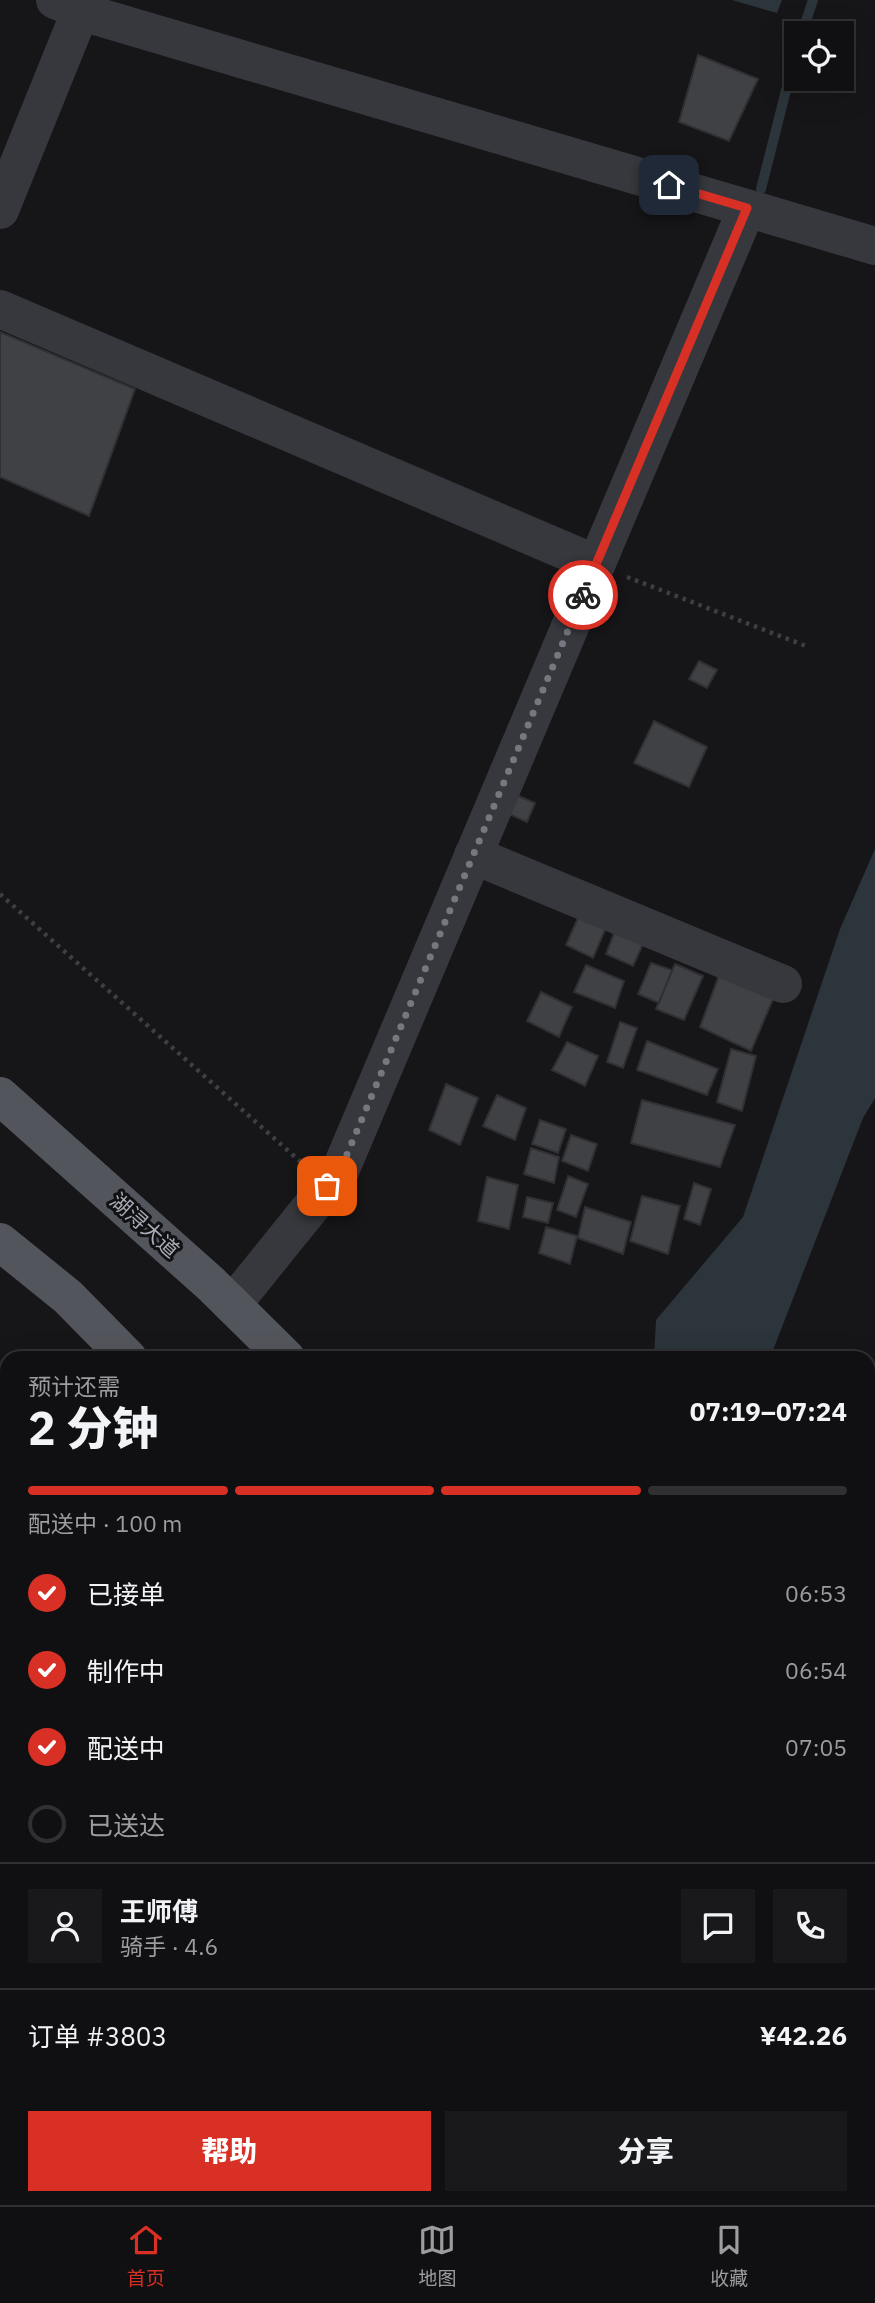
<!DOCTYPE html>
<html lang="zh">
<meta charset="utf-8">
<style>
:root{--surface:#101012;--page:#19191b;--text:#f1f3f6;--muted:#9c9d9f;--line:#303032;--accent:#d93025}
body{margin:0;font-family:"IBM Plex Sans","Noto Sans SC",sans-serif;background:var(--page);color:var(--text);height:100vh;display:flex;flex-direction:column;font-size:26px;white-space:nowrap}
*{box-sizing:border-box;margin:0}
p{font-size:23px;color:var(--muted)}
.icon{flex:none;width:38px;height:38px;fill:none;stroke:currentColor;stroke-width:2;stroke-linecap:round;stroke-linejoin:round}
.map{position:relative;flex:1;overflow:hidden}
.side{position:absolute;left:0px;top:1351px;width:875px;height:854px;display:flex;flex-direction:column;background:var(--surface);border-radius:21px 21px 0 0;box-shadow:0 7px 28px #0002,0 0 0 2px var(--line)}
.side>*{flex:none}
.controls{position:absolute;left:784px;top:21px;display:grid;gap:14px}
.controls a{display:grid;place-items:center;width:70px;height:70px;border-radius:0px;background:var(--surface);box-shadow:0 7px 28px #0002,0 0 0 2px var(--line);font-size:35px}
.pin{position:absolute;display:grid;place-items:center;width:60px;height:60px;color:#fff;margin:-30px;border-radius:14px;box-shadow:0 4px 10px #0006}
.courier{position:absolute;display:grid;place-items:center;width:70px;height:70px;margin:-35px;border:5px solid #d93025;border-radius:50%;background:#fff;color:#222;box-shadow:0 2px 9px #0007}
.summary em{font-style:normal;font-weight:800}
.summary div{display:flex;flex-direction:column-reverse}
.summary{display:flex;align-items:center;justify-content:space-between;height:119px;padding:0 28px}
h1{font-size:46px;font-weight:800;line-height:52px}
.bar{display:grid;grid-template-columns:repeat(4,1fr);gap:10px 7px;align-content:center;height:84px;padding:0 28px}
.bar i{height:9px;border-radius:5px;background:var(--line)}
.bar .selected{background:var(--accent)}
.bar p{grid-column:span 4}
.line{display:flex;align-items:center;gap:18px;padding:0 28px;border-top:2px solid var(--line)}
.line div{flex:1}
.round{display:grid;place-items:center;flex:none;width:74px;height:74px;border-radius:0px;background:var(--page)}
ol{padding:0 28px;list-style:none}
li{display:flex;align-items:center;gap:21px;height:77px}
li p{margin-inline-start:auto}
li .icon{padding:7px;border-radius:50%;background:var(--accent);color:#fff;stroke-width:4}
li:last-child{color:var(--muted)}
li i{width:38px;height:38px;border:4px solid var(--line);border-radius:50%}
.button{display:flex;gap:14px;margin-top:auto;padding:14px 28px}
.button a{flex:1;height:80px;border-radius:0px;background:var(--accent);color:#fff;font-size:28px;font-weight:800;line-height:80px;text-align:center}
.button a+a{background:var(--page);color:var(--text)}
.tabs{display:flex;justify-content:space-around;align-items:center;height:98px;border-top:2px solid var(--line);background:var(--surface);font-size:19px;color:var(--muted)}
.tabs a{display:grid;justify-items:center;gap:4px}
.tabs .selected{color:var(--accent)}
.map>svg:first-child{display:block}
</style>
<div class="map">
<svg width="875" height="2205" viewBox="0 0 875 2205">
<rect width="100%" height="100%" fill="#161618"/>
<!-- water -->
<path fill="#2c353c" d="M732,0H782L777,13Z
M875,849V1098L863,1118L770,1358H654L656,1320L743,1217L840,929Z
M868,1643L875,1649V1751L868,1747Z"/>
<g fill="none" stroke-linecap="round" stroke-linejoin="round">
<!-- stream -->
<path stroke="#2c353c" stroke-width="10" d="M802,33L813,0
M761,189L796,51
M123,2205L124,2198"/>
<!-- canal -->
<path stroke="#2c353c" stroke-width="33" d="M0,1603L7,1606
M338,2205L340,2198"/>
</g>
<!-- building -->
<path fill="#404145" stroke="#303034" stroke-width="2" d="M698,55L758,79L729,141L679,122Z
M0,332L135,389L89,516L0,477Z
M699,661L717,670L707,688L689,679Z
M654,721L707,747L689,787L634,763Z
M507,791L535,803L527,822L500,810Z
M581,911L608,923L593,958L566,945Z
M617,926L646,937L633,966L606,954Z
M651,963L672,970L659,1003L638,994Z
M675,964L703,976L684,1020L656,1009Z
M586,965L624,981L615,1008L574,992Z
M721,970L776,992L751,1051L700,1027Z
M541,992L572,1007L559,1037L527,1021Z
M620,1022L637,1028L623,1068L607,1062Z
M647,1041L718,1069L707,1095L637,1070Z
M567,1042L598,1056L585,1086L552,1070Z
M731,1049L756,1056L742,1111L717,1102Z
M446,1084L478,1098L460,1145L429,1130Z
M497,1095L526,1108L515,1140L483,1126Z
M642,1100L735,1125L720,1167L631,1143Z
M540,1120L566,1129L558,1153L532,1144Z
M571,1135L597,1144L588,1171L562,1161Z
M531,1148L559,1157L554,1183L524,1174Z
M568,1176L588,1184L576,1217L557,1210Z
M487,1177L518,1185L509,1229L478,1221Z
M694,1183L711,1189L700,1225L684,1219Z
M642,1196L680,1206L668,1254L630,1241Z
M527,1197L553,1203L548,1223L523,1217Z
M585,1207L631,1222L623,1254L578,1238Z
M546,1227L577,1236L570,1264L539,1253Z"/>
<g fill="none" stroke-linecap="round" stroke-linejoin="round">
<!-- path -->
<path stroke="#3d3f44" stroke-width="4.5" stroke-dasharray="3.5 5" stroke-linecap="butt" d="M627,577L806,646
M0,894L303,1164
M868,1547L875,1552"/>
<!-- minor -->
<path stroke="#37383d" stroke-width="38" d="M55,0L99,17L875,246
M0,210L85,0
M0,309L596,564
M473,855L783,984
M232,1305L340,1171L747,208"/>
<!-- major -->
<path stroke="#53555c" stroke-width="38" d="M0,1096L211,1284L286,1358
M0,1242L68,1297L128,1358
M868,1934L875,1941
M868,2138L875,2147"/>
</g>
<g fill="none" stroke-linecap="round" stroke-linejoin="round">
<!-- done -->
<path stroke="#757880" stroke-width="7" stroke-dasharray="0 12.6" d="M327,1186L340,1171L583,595"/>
<!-- route -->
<path stroke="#d93025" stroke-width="9" d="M583,595L747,208L669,185"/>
</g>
<g text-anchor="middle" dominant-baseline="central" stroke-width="6" stroke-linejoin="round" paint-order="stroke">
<!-- street labels -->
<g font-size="21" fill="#a8adb8" stroke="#111113">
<text transform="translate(145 1225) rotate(42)">湖浔大道</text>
</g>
</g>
</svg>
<div class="controls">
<a><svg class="icon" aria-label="locate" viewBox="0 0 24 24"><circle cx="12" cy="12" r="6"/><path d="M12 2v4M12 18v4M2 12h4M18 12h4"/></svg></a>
</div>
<div class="pin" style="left:327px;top:1186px;background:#ea580c"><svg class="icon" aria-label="bag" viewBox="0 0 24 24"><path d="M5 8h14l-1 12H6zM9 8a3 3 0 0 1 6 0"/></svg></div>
<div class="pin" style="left:669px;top:185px;background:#1f2937"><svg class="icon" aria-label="home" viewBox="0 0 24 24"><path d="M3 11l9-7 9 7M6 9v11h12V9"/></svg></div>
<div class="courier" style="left:583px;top:595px"><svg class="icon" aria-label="bike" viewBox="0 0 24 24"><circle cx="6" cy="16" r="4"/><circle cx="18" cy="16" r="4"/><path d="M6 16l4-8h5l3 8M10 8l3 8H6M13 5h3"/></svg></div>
<section class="side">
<div class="summary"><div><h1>2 分钟</h1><p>预计还需</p></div><em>07:19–07:24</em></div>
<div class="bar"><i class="selected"></i><i class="selected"></i><i class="selected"></i><i></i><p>配送中 · 100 m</p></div>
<ol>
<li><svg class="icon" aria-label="check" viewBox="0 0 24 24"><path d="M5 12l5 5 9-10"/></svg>已接单<p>06:53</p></li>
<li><svg class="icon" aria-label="check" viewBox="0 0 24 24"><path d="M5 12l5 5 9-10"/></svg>制作中<p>06:54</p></li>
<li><svg class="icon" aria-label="check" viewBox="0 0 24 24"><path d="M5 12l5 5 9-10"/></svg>配送中<p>07:05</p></li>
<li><i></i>已送达</li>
</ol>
<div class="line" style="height:126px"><a class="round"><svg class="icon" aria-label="person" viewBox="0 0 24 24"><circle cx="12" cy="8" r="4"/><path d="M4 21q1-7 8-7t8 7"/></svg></a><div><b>王师傅</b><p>骑手 · 4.6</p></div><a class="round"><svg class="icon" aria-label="chat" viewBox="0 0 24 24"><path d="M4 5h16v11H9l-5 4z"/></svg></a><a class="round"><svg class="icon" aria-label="phone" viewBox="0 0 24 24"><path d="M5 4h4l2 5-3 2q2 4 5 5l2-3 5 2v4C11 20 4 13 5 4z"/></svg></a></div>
<div class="line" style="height:91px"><div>订单 #3803</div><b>¥42.26</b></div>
<div class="button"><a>帮助</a><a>分享</a></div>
</section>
</div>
<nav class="tabs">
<a class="selected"><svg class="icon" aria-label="home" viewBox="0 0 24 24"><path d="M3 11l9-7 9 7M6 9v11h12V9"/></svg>首页</a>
<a><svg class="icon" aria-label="map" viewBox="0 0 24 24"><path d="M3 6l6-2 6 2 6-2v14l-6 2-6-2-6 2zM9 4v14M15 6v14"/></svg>地图</a>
<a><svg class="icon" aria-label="saved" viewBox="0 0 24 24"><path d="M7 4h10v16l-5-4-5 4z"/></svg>收藏</a>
</nav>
